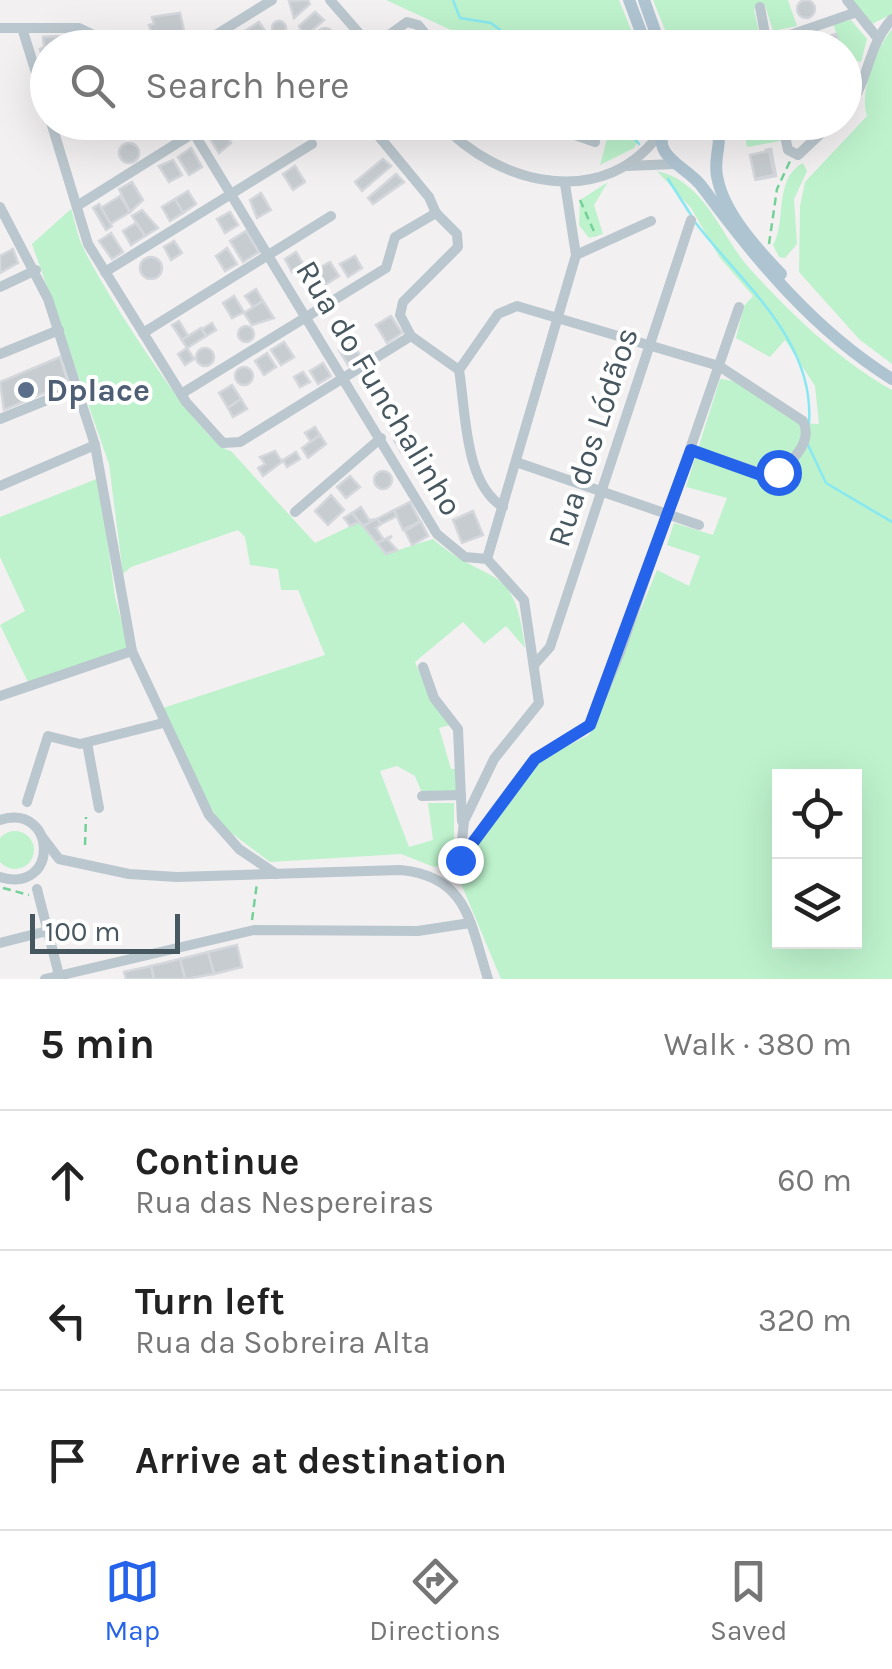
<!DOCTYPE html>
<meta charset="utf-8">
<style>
:root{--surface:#fff;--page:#f2f2f2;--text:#222;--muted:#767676;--line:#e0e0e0;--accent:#2563eb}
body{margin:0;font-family:Karla,sans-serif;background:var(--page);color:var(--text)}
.controls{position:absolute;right:30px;bottom:30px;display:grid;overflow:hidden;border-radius:0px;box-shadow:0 10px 40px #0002}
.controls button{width:90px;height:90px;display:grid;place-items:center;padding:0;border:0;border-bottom:2px solid var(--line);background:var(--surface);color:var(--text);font:50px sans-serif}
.scale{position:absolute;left:30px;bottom:25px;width:150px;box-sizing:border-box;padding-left:10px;border:5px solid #47575f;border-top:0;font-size:28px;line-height:35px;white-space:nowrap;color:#47575f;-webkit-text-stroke:8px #fff;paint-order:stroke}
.stop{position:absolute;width:30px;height:30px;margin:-22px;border:8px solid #2563eb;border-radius:50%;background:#fff}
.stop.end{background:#2563eb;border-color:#fff;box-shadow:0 2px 10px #0008}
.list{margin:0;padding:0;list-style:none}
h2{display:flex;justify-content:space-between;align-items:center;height:130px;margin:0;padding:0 40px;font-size:42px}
h2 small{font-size:32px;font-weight:400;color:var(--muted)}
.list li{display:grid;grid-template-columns:65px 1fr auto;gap:30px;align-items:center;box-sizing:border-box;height:140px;padding:0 40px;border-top:2px solid var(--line)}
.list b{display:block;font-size:38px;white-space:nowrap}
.list p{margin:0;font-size:32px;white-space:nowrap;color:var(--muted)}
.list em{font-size:32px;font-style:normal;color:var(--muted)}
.icon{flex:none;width:55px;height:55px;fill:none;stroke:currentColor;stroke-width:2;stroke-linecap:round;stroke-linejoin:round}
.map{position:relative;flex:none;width:892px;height:979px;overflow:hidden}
.search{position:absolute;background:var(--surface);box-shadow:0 10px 40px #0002;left:30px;right:30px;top:30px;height:110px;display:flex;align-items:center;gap:25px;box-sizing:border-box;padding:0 35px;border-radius:55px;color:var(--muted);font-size:38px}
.sheet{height:550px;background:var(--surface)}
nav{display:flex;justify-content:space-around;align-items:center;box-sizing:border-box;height:140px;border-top:2px solid var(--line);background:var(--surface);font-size:28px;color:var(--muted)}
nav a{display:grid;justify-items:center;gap:5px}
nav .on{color:var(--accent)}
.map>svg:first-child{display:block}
.green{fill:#bdf2cc;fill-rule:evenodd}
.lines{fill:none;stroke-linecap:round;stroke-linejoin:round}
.stream{stroke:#88e8f1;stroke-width:2.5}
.building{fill:#c7ccd0;stroke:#d4d7dc;stroke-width:2.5}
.path{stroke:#73d298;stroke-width:2.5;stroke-dasharray:8 5;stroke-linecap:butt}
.minor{stroke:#bbc7ce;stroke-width:10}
.major{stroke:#afc4d1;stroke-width:12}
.route{stroke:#2563eb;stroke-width:12}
.service-dot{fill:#5c6f8a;stroke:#fff;stroke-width:4}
.labels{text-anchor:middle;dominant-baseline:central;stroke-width:8;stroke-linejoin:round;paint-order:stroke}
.street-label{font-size:32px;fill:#47575f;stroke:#fff}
.service-label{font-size:32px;font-weight:bold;fill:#4e5e75;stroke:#fff;text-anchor:start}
</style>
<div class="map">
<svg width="892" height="979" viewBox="0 0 892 979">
<rect width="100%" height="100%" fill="#f3f0f1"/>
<g class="green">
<path d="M386 0H619L638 47H488Z"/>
<path d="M653 0H788L797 26 773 31 765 5 754 9 762 47H672Z"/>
<path d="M852 0H892V14L872 24Z"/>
<path d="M851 20 867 39 861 62 845 57 833 24Z"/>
<path d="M892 29V364L859 339 799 272 800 206 805 182 867 116C859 93 876 48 892 29Z"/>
<path d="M604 123V122L649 123 634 148 600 165 608 135Z"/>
<path d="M776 123 780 141 747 147 743 125Z"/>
<path d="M803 163 807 171 794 199 797 244 785 258 779 257 773 245C787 222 773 179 803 163Z"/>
<path d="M657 171C706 182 719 234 750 269 790 313 840 361 892 390V979H501L457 874 538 761 589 735 657 570 689 586 700 556 667 545 674 523 713 535 727 498 686 487 720 379C761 381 772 425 819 424L815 386 785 340 770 357 736 338 744 306 753 296 720 258 691 208ZM780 776H854V942H780Z"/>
<path d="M608 182 594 205 603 234 589 238 579 225 580 200Z"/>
<path d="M71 209C75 221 77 235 83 247 97 280 201 446 231 451L315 543 359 522 386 554 433 539C489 588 514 558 525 648L506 626 484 644 463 622 415 662 432 702 450 725 439 728 451 769H457L459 792 421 791 415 776 397 766 380 771 409 847 433 840 428 803H454V847L446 864 434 867 401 854 270 862 222 826 199 788 163 708 325 655 298 590H281L278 569 250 565 245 537 238 530 131 567 123 574 109 464 32 244Z"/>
<path d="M99 478 115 597 129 649 28 682 0 625 25 611 0 557V517Z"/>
<circle cx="15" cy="850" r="19"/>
</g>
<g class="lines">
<g class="stream">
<path d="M453 0 460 18 491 23 524 48"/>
<path d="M620 122 639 144"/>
<path d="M668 179 691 215"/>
<path d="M695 222C740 282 815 339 809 423"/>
<path d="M808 445 826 483 892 522"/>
</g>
</g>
<g class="building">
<circle cx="806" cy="9" r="9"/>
<path d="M308 0 310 4 294 18 289 1Z"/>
<path d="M315 12 324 20 304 37 299 26Z"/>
<path d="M180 13 185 35 155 43 149 25 154 24 152 17Z"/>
<circle cx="279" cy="28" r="7"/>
<path d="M259 22 268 35 255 43 246 30Z"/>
<circle cx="325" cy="37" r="9"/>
<path d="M836 34 841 48H830L826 37Z"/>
<path d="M58 36V47L48 48 46 72 40 49 44 47 43 37Z"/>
<path d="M826 37 830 48H818L816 41Z"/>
<path d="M394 122H412V123L396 137 388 127Z"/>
<path d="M788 122H801L802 130 790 133Z"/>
<path d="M222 129 231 143 219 153 209 137Z"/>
<circle cx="129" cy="153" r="10"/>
<path d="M191 148 202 167 189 175 178 157Z"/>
<path d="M771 149 776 176 755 180 774 175 766 150Z"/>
<path d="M769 151 774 175 755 179 750 155Z"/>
<path d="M383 159 391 166 362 191 355 182Z"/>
<path d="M173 160 182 175 169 182 159 166Z"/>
<path d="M295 166 305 182 293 190 283 174Z"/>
<path d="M396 174 404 182 373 204 368 198Z"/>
<path d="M132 182 143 200 130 212 119 189Z"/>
<path d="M188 191 196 204 183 213 175 199Z"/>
<path d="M261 193 271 210 257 218 250 200Z"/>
<path d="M120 196 130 212 110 224 101 208Z"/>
<path d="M175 199 183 213 170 221 162 207Z"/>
<path d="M99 204 112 226 106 230 93 208Z"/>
<path d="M142 210 158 228 145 236 132 216Z"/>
<path d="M230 212 238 225 225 233 217 219Z"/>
<path d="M136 223 145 236 131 245 123 231Z"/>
<path d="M246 231 259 252 243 262 230 241Z"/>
<path d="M111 233 123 252 112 259 99 241Z"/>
<path d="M174 241 182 253 171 260 164 247Z"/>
<path d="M227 248 237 264 225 271 216 256Z"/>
<path d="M13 249 18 263 0 273V256Z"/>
<path d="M296 252 304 265 292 272 285 259Z"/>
<path d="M355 256 362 268 348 277 340 264Z"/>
<circle cx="151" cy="268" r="11"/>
<path d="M330 262 339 276 325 285 316 270Z"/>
<path d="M256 289 263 301 253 307 245 296Z"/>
<path d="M234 296 244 312 232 318 223 303Z"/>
<path d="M263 301 274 318 252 325 244 313Z"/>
<path d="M391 316 402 333 387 343 376 325Z"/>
<path d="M179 321 188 336 182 340 172 325Z"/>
<path d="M212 323 216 330 206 336 202 329Z"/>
<circle cx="246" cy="334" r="8"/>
<path d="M201 328 206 336 187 348 182 340Z"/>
<path d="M284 342 294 357 281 365 271 350Z"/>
<path d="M352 342 361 357 348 365 339 350Z"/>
<path d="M187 348 194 359 185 365 178 354Z"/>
<circle cx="205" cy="357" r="9"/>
<path d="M267 353 276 367 264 375 255 361Z"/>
<path d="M60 357 68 383 4 410 0 382Z"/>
<path d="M323 363 331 376 318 384 310 371Z"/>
<circle cx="244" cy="376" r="9"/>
<path d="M303 372 310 382 300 387 294 377Z"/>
<path d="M232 385 241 399 228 408 219 393Z"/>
<path d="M241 399 247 409 233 417 228 408Z"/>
<path d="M315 427 320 435 311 442 305 433Z"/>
<path d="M409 432 416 444 401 452 394 440Z"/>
<path d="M320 435 326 444 308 458 302 448Z"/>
<path d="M275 451 282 462 263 476 258 468 265 464 260 457Z"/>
<path d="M296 452 300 459 287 467 283 460Z"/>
<circle cx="383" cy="480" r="9"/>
<path d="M350 476 360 487 346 498 337 487Z"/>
<path d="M331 495 344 510 328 525 315 511Z"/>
<path d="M410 502 420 521 403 530 394 510Z"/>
<path d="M361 507 369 520 378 519 363 526 352 513Z"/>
<path d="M394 510 397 516 381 524 377 519Z"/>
<path d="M473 511 483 535 462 543 453 520Z"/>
<path d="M352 513 359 522 350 526 344 518Z"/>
<path d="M377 519 381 524 376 528 384 540 377 543 363 526Z"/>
<path d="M421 522 428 536 412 545 405 531Z"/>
<path d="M392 536 388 540 397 550 386 554 377 543Z"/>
<path d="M237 945 242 967 214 974 208 952Z"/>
<path d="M208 952 214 974 185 979 180 959Z"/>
<path d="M180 959 185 979H154L151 966Z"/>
<path d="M151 966 154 979H126L124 972Z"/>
</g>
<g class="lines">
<g class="path">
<path d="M580 200 596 236"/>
<path d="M769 244 777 189 790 161"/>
<path d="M85 845 86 817"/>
<path d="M3 888 29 895"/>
<path d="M252 920 257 883"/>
</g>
<g class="minor">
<path d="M330 0 372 48"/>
<path d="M847 0 876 36"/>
<path d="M760 7 767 45"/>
<path d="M0 28H79L120 48"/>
<path d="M22 28 48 111"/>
<path d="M767 43 854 13"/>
<path d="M195 48 272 0"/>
<path d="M371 48 407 22 418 25 437 48"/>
<path d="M844 111C869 87 866 47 892 19"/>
<path d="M51 122 88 244 186 402 223 443 240 442 411 336"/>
<path d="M187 122 437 534 465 557 487 559 524 600 539 703 494 759 464 821 460 860 453 872"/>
<path d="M367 122 429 197 436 213"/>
<path d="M440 122C498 186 607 212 662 130"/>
<path d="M538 122 595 142"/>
<path d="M782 122 788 150 798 155 833 122"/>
<path d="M626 166 675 164"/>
<path d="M77 206 211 122"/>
<path d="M0 207 48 299 95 445 132 651 209 815 239 849 276 874"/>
<path d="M436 213 457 234 458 247 403 302 400 315 411 336 459 370C466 412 464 483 503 507"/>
<path d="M576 255 651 221"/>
<path d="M105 272 312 144"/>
<path d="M0 287 36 270"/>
<path d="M143 333 331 216"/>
<path d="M0 354 59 330"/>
<path d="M459 370 498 314 517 306 719 366 803 421C814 443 789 466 770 476L691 450"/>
<path d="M181 394 386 268 395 237 436 213"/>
<path d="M0 419 74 389"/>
<path d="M516 462 699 525"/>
<path d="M0 486 95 445"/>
<path d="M295 512 381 438"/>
<path d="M487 559 576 255 565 184"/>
<path d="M534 665 550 647 691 220"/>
<path d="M423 667 434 698 458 729 462 821"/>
<path d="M0 696 132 651"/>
<path d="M87 743 99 808"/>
<path d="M422 796 461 795"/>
<path d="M27 802 48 736 80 744 163 723"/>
<path d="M0 820C57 802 60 895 0 877"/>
<path d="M43 838 59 859 129 874 177 877 400 870C468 876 470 923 488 979"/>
<path d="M461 859 535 759 590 725 620 652 739 307"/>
<path d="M37 889 60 979"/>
<path d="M0 943 47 931"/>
<path d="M45 979 254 930 418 931 470 923"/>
</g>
<g class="major">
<path d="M629 0 647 48"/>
<path d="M644 0 661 48"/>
<path d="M666 122C648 158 687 165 703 188 757 261 814 330 892 379"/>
<path d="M716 122C724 141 713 156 717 176 723 212 757 249 781 274"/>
</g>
</g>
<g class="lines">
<path class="route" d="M460 860 535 759 590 725 691 450 764 476 778 472"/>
</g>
<circle class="service-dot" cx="26" cy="390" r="10"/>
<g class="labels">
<g class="street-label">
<text transform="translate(379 388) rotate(59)">Rua do Funchalinho</text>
<text transform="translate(593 437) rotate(-72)">Rua dos Lódãos</text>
</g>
<g class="service-label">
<text x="46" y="390">Dplace</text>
</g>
</g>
</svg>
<div class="controls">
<button><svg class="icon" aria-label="locate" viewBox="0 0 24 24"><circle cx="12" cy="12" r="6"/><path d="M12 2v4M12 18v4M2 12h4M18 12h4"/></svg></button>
<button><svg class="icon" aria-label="layers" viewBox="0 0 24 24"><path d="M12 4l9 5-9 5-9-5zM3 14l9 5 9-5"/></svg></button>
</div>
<div class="scale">100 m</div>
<div class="stop" style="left:778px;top:472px"></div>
<div class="stop end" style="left:460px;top:860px"></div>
<div class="search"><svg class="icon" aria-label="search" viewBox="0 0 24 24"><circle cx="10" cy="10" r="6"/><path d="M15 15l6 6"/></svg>Search here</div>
</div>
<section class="sheet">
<h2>5 min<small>Walk · 380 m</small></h2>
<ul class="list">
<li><svg class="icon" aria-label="ahead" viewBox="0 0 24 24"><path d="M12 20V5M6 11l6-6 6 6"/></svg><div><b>Continue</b><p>Rua das Nespereiras</p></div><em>60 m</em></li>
<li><svg class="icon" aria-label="left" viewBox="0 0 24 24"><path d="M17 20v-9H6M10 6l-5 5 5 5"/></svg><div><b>Turn left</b><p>Rua da Sobreira Alta</p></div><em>320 m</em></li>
<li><svg class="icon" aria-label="arrive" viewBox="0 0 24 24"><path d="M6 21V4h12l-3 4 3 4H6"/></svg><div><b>Arrive at destination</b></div></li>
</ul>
</section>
<nav>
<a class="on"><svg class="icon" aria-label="map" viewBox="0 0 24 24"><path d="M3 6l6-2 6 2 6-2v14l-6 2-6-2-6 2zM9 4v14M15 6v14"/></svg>Map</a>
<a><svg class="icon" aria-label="directions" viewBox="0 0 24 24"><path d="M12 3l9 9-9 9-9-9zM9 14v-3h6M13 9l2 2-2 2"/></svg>Directions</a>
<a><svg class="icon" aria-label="saved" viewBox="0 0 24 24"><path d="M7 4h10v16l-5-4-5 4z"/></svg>Saved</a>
</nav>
